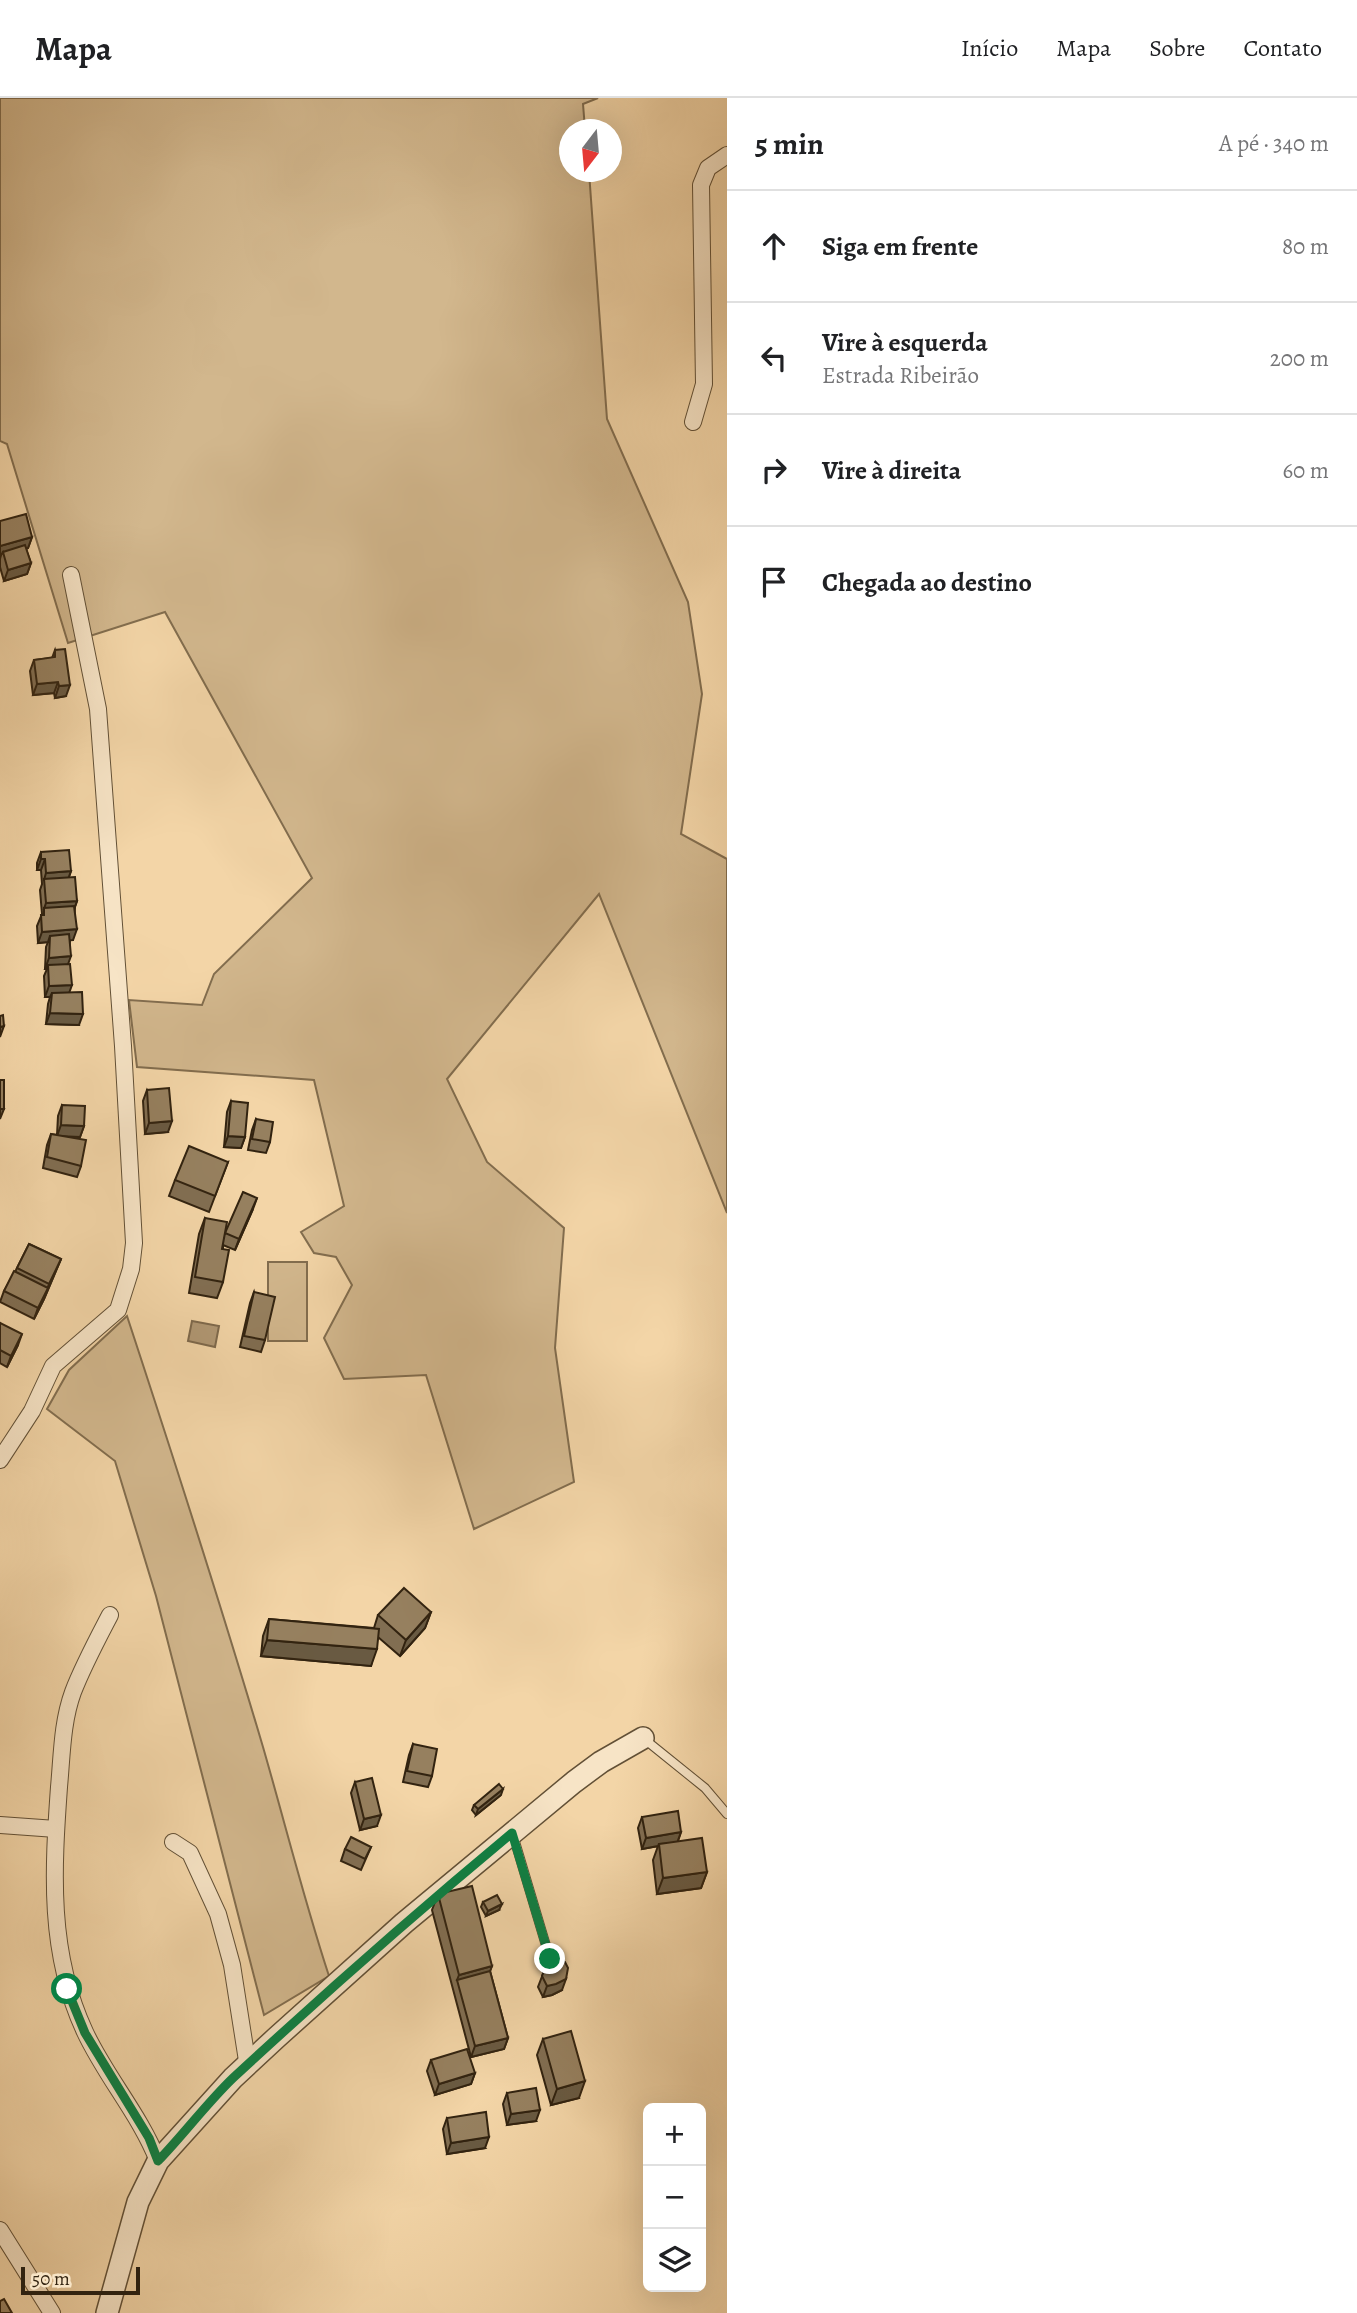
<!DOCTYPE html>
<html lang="pt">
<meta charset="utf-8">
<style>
:root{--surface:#fff;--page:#f6f6f6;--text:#202124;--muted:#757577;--line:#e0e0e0}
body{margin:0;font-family:Alegreya,serif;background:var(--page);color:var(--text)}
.controls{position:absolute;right:21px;bottom:21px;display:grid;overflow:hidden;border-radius:10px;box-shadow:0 7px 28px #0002}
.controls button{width:63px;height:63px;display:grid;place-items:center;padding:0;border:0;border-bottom:2px solid var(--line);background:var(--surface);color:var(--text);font:35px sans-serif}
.compass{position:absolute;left:559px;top:21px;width:63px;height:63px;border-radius:50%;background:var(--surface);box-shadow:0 7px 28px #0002;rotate:196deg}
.scale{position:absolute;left:21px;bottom:18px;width:119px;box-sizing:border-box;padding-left:7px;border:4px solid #322310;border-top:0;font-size:19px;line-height:24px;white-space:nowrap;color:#322310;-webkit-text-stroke:5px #f7e4c6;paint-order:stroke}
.stop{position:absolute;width:21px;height:21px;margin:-16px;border:5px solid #0b8043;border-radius:50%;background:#fff}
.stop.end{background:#0b8043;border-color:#fff;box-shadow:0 2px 7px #0008}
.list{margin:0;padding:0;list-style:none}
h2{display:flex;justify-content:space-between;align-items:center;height:91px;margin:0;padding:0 28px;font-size:30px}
h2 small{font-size:23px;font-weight:400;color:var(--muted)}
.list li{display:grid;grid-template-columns:46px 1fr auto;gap:21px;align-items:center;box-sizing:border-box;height:112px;padding:0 28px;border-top:2px solid var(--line)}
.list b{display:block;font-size:26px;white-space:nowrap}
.list p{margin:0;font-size:23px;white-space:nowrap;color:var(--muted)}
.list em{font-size:23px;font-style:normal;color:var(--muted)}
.icon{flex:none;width:38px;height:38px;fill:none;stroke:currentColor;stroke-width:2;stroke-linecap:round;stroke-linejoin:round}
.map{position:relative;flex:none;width:727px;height:2215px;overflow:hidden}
header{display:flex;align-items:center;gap:42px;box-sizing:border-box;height:98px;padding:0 35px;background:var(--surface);border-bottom:2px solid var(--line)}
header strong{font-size:33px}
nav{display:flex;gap:38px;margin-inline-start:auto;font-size:24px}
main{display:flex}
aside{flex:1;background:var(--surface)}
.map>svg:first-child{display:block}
.green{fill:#d2b78d;stroke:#826d4e;stroke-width:2}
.water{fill:#b19874;stroke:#7e694c;stroke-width:2}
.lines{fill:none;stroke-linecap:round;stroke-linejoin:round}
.service-casing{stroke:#625036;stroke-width:10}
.minor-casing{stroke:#625036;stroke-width:18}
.tertiary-casing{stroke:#625036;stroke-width:24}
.service{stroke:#f7e4c6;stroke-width:8}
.minor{stroke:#f7e4c6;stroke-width:16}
.tertiary{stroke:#f7e4c6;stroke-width:21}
.wall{fill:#816e52;stroke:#322310;stroke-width:2}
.shaded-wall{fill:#695a42;stroke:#322310;stroke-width:2}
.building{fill:#96805f;stroke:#322310;stroke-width:2}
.route{stroke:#0b8043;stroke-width:9}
</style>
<header>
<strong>Mapa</strong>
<nav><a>Início</a><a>Mapa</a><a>Sobre</a><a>Contato</a></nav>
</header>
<main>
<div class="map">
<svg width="727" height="2215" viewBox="0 0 727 2215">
<rect width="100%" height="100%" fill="#f3d5a7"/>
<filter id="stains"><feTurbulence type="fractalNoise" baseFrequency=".00286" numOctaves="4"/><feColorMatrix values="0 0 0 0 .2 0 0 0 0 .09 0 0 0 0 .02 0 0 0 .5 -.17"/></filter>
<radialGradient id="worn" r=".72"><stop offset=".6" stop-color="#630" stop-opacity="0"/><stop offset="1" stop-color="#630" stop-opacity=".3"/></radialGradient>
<g class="green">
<path d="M0 0H598L583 6 585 31 570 32V74H589L607 321 688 504 702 596 681 736 727 761V1115L599 796 447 981 487 1064 564 1130 555 1250 574 1384 474 1431 426 1277 344 1281 324 1240 352 1187 336 1159 314 1155 301 1134 344 1108 314 982 137 969 129 902 202 907 214 876 312 780 165 514 68 545 7 346 0 343Z"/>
<rect x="268" y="1164" width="39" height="79"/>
<path d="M127 1218C174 1361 220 1504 263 1649 285 1725 304 1802 329 1878L264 1917 156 1498 115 1363 47 1311 69 1272Z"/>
</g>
<path class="water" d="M192 1223 219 1228 215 1249 188 1243Z"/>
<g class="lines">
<g class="service-casing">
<g id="service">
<path d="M643 1640 705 1690 727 1716"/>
<path d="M513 1737 550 1861"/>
</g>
</g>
<g class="minor-casing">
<g id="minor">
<path d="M693 324 704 286 701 87 708 70 727 57"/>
<path d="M0 1362 32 1313 53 1268 118 1212 131 1171 134 1145 123 948 98 611 71 477"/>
<path d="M110 1517C97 1542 83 1568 73 1594 62 1624 62 1657 59 1689 53 1773 48 1855 85 1934 106 1979 140 2017 158 2063"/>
<path d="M0 1727 56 1731"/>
<path d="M173 1744 190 1755 218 1816 232 1867 248 1969"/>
<path d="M0 2132 52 2215"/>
</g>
</g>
<g class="tertiary-casing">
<path id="tertiary" d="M107 2215 138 2104 158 2063 233 1980 276 1940 404 1825 574 1684 601 1664 643 1640"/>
</g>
<use href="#service" class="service"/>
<use href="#minor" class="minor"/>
<use href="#tertiary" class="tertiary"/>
</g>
<g class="wall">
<path d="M0 423 32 439 28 450 26 451 31 465 27 476 4 483 0 469V461L1 457 0 458Z"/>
<path d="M55 552 66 598 55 600 54 595 33 597 30 573 34 562 52 560Z"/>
<path d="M41 754 71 773 69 779 77 803 75 809 73 842H70L68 866 69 894 79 927 46 926 48 906 50 899H45L44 878 47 871H45L46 849 48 844 38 845 37 828 42 816 40 792 42 786 41 772H37V765Z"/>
<path d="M147 992 168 1034 145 1036 143 1003Z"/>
<path d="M231 1003 245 1039 241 1050 224 1049 227 1014Z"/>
<path d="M62 1007 84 1028 80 1039 63 1038 81 1068 77 1079 43 1070 47 1047 51 1036 57 1037 58 1018Z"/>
<path d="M256 1021 270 1044 266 1055 248 1052 252 1032Z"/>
<path d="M228 1064 209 1114 169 1098 175 1082Z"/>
<path d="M253 1111 235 1152 223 1147V1184L217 1200 189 1195 199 1136 205 1120 225 1136Z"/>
<path d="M29 1146 61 1161 44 1201 34 1221 0 1204 4 1193 15 1174Z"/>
<path d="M254 1194 265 1242 261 1254 240 1249 250 1205Z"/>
<path d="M0 1225 18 1247 7 1269 0 1265Z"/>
<path d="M431 1514 425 1530 400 1558 378 1539 371 1568 261 1558 263 1538 269 1521 374 1530 378 1517Z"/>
<path d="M413 1646 432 1678 428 1689 403 1684 409 1657Z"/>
<path d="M355 1684 377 1728 360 1732 351 1695Z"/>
<path d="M501 1697 476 1717 472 1712 474 1707Z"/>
<path d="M642 1719 681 1734 678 1743 707 1774 701 1790 657 1796 653 1762 658 1748 642 1751 638 1730Z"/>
<path d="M371 1749 361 1772 341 1763 345 1751Z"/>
<path d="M438 1796 492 1868 490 1873 508 1940 504 1951 471 1959 432 1812Z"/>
<path d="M483 1804 499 1812 486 1818 481 1809Z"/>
<path d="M548 1863 562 1892 552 1897 543 1899 538 1889Z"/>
<path d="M543 1941 579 2000 551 2007 537 1957Z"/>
<path d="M431 1962 475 1975 471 1986 435 1997 427 1973Z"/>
<path d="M507 1995 536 2023 507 2027 503 2006Z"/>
<path d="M447 2020 485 2050 447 2056 443 2031Z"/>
</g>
<g class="shaded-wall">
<path d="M32 439 28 450 4 457 3 454 1 457 0 458V448Z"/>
<path d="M31 465 27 476 4 483 8 472Z"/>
<path d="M58 584 54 595 33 597 37 586Z"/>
<path d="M70 587 66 598 55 600 59 588Z"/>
<path d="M41 761H45L41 772H37Z"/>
<path d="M71 773 67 784 44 782 46 775Z"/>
<path d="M77 803 73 814 44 811 46 805Z"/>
<path d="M77 831 73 842 50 844V838L48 844 38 845 42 834Z"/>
<path d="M71 858 67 869 48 867 47 871H45L49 860Z"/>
<path d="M72 887 68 898 52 895 50 899H45L49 888Z"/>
<path d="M50 915 83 916 79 927 46 926Z"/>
<path d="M4 928 0 939V929Z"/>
<path d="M0 1011H4L0 1021Z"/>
<path d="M172 1023 168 1034 145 1036 149 1025Z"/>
<path d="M61 1027 84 1028 80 1039 57 1038Z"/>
<path d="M228 1038 245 1039 241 1050 224 1049Z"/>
<path d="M257 1100 253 1111 235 1152 239 1141Z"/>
<path d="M61 1161 44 1201 34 1221 38 1210Z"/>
<path d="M22 1236 18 1247 7 1269 11 1258Z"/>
<path d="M431 1514 425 1530 400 1558 406 1542Z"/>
<path d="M267 1542 377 1551 371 1568 261 1558Z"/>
<path d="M503 1691 501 1697 476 1717 478 1711Z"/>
<path d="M381 1717 377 1728 360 1732 364 1721Z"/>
<path d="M681 1734 677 1745 659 1746 658 1748 642 1751 646 1740Z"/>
<path d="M707 1774 701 1790 657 1796 663 1780Z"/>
<path d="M502 1806 499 1812 486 1818 488 1813Z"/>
<path d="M492 1868 486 1884 457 1882 459 1877Z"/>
<path d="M566 1881 562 1892 552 1897 543 1899 547 1888Z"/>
<path d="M508 1940 504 1951 471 1959 475 1948Z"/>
<path d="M475 1975 471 1986 435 1997 439 1986Z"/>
<path d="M585 1983 579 2000 551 2007 557 1991Z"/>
<path d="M540 2012 536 2023 507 2027 511 2016Z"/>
<path d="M489 2039 485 2050 447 2056 451 2045Z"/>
</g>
<g class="building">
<path d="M26 416 32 439 0 448V423Z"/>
<path d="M25 447 31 465 8 472 3 454Z"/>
<path d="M65 551 70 587 59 588 58 584 37 586 34 562 55 559V552Z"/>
<path d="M69 752 71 773 46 775 45 761H41V754Z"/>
<path d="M75 779 77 803 46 805 44 781Z"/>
<path d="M74 808 77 831 42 834 41 817H44V810Z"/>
<path d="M69 836 71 858 49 860 50 838Z"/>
<path d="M70 866 72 887 49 888 48 867Z"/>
<path d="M82 894 83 916 50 915 52 895Z"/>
<path d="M3 917 4 928 0 929V918Z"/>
<rect x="0" y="982" width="4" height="29"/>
<path d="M169 990 172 1023 149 1025 147 992Z"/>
<path d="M231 1003 248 1005 245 1039 228 1038Z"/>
<path d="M62 1007 85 1008 84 1028 61 1027Z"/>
<path d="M256 1021 273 1024 270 1044 252 1041Z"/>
<path d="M51 1036 86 1042 81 1068 47 1059Z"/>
<path d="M189 1048 228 1064 215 1098 175 1082Z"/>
<path d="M243 1094 257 1100 239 1141 225 1135Z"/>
<path d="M205 1120 227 1124 222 1151 229 1152 223 1184 195 1179Z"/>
<path d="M29 1146 61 1161 49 1186 17 1170Z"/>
<path d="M14 1173 48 1190 38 1210 4 1193Z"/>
<path d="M254 1194 275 1199 265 1242 244 1238Z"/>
<path d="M0 1225 22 1236 11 1258 0 1252Z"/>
<path d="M404 1490 431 1514 406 1542 378 1517Z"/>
<path d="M269 1521 379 1531 377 1551 267 1542Z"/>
<path d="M413 1646 437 1651 432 1678 407 1673Z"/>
<path d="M372 1680 381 1717 364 1721 355 1684Z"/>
<path d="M499 1686 503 1691 478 1711 474 1707Z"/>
<path d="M678 1713 681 1734 646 1740 642 1719Z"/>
<path d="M351 1739 371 1749 365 1761 345 1751Z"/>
<path d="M702 1740 707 1774 663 1780 659 1746Z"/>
<path d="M472 1788 492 1868 459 1877 438 1796Z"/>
<path d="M497 1797 502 1806 488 1813 483 1804Z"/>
<path d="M557 1861 565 1864 568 1870 566 1881 556 1886 547 1888 542 1878 548 1863Z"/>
<path d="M490 1873 508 1940 475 1948 457 1882Z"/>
<path d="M571 1933 585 1983 557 1991 543 1941Z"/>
<path d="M467 1951 475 1975 439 1986 431 1962Z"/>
<path d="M536 1990 540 2012 511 2016 507 1995Z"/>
<path d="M486 2014 489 2039 451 2045 447 2020Z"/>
<path d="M4 2201 12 2215H0V2203Z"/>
</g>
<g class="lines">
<path class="route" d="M67 1891 85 1935 149 2040 158 2063C184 2036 207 2005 233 1980 324 1896 417 1814 512 1735L550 1861"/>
</g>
<rect width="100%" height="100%" filter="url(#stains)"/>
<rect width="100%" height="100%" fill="url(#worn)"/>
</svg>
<div class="controls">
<button>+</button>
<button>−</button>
<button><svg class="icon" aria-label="layers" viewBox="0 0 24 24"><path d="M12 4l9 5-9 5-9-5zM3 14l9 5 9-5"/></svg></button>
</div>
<svg class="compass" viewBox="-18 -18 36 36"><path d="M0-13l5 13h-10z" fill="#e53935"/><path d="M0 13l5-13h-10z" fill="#757577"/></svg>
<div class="scale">50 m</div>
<div class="stop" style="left:67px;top:1891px"></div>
<div class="stop end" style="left:550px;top:1861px"></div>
</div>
<aside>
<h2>5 min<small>A pé · 340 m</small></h2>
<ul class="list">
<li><svg class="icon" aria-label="ahead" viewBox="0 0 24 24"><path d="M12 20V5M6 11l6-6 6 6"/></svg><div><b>Siga em frente</b></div><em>80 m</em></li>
<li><svg class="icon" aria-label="left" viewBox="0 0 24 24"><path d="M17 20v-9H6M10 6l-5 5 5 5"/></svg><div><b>Vire à esquerda</b><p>Estrada Ribeirão</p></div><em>200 m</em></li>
<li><svg class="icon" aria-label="right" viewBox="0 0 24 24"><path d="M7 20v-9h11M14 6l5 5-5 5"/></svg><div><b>Vire à direita</b></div><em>60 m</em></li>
<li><svg class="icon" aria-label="arrive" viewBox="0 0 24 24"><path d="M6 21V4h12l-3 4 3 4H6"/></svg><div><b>Chegada ao destino</b></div></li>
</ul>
</aside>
</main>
